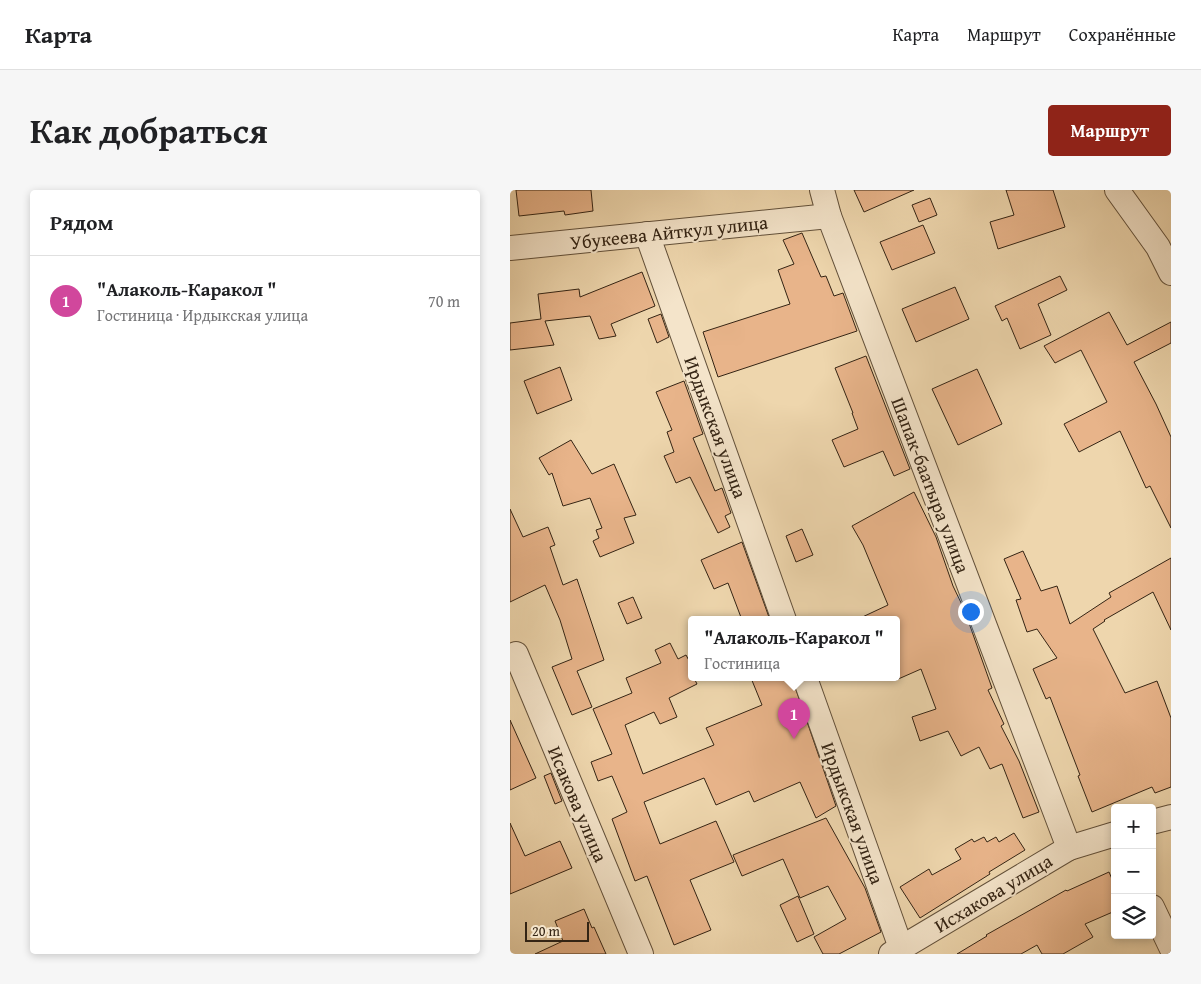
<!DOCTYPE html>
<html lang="ru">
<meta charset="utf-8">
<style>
:root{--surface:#fff;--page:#f6f6f6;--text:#202124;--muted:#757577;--line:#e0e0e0;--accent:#8f2418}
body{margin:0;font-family:"Gentium Book Plus",serif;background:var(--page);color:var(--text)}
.controls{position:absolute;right:15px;bottom:15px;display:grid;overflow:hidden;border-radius:5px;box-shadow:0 2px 8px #0003}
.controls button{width:45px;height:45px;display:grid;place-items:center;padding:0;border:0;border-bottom:1px solid var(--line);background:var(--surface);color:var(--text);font:25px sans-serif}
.scale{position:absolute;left:15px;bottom:12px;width:64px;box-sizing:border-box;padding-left:5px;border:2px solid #342414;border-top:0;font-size:14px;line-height:18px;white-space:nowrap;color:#342414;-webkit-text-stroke:4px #f4e4ca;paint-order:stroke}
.you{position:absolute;left:460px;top:421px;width:18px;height:18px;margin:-12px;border:4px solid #fff;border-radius:50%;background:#1a73e8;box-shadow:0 0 0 8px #1a73e833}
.badge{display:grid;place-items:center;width:32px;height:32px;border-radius:50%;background:var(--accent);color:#fff;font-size:16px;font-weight:700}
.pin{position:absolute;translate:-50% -41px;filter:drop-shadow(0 1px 2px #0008)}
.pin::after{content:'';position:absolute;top:26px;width:18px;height:15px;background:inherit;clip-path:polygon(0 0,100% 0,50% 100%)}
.popup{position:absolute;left:178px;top:426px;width:212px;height:65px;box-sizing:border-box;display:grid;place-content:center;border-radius:5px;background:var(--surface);filter:drop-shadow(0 1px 4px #0005);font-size:16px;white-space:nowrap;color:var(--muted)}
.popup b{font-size:19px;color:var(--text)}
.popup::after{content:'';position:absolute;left:50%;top:100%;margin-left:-10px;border:10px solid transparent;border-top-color:var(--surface)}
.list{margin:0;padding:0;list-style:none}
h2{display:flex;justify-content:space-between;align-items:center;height:65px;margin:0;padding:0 20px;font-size:21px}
h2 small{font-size:16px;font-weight:400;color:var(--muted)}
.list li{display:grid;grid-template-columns:32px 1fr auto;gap:15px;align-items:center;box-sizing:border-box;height:90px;padding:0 20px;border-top:1px solid var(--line)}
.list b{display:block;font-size:19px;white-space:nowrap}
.list p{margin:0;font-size:16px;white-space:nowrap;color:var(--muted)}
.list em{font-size:16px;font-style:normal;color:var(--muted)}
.icon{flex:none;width:28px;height:28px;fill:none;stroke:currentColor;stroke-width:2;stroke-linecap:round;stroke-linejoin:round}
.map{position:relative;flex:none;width:661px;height:764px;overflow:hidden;border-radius:5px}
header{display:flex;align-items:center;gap:30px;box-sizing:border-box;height:70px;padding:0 25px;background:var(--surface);border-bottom:1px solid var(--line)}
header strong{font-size:24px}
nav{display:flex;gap:28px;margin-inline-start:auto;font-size:18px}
.intro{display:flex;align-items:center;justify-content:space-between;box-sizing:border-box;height:120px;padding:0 30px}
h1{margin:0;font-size:35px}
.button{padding:12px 22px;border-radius:5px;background:var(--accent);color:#fff;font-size:18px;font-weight:700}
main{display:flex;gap:30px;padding:0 30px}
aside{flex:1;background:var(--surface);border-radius:5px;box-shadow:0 2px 8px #0003}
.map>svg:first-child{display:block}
.building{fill:#e8b48a;stroke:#342414}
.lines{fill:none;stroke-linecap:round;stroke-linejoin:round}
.minor-casing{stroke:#62503a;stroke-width:26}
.minor{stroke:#f4e4ca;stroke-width:24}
.labels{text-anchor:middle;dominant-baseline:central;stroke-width:4;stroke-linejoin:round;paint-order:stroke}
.street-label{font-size:19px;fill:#342414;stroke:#f4e4ca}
</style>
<header>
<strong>Карта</strong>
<nav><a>Карта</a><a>Маршрут</a><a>Сохранённые</a></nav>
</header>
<div class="intro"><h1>Как добраться</h1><a class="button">Маршрут</a></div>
<main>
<aside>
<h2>Рядом<small></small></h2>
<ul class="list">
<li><span class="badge" style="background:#d1479c">1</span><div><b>&quot;Алаколь-Каракол &quot;</b><p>Гостиница · Ирдыкская улица</p></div><em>70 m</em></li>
</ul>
</aside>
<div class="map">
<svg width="661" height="764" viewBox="0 0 661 764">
<rect width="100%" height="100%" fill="#eed6ad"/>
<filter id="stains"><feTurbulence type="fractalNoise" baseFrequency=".004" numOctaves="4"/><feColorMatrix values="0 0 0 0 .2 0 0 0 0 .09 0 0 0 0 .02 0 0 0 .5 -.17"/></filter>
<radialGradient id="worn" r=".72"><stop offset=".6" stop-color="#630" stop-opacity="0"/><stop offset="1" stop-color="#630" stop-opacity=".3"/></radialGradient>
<g class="building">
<path d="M6 0H81L83 21 55 25 54 21 9 26Z"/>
<path d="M344 0H404L354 22Z"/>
<path d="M496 0H543L555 37 488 59 480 32 504 25Z"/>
<path d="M420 8 427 25 409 32 402 15Z"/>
<path d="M413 35 425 63 382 80 370 52Z"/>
<path d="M292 43 311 87 316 86 324 106 333 103 347 141 208 187 193 142 280 114 268 80 284 74 273 50Z"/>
<path d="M132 82 145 116 101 134 106 146 89 149 80 126 35 131 44 155 0 160V133L31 129 28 104 69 99 70 107Z"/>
<path d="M550 86 557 100 528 114 541 145 510 159 497 128 492 131 485 116Z"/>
<path d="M445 97 459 129 406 152 392 119Z"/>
<path d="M599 122 617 155 661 132V153L624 172 646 214 661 247V338L640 296 636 298 610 241 569 262 554 234 597 212 571 160 545 173 534 156Z"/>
<path d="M151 124 159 147 147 153 138 129Z"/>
<path d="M356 166 400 279 384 286 373 261 334 277 322 250 348 239 342 223H343L325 178Z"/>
<path d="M50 177 62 210 27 224 14 191Z"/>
<path d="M467 179 492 234 448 255 422 199Z"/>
<path d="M174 191 193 244 183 248 205 301 212 298 221 323 215 326 220 337 208 343 180 287 166 293 154 266 164 262 157 242 162 240 146 202Z"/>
<path d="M61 250 82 284 104 274 126 325 114 328 124 353 90 367 83 351 89 348 86 340 92 338 80 308 53 316 42 283 39 285 29 268Z"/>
<path d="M404 302 426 347 443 396 454 419 482 498 478 500 494 534 491 536 509 571 529 622 513 628 492 574 480 579 469 557 451 566 438 541 410 551 402 527 426 519 411 479 386 490V430H346L378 415 353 355 342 336Z"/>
<path d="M0 319 13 347 38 337 45 355 40 357 53 395 67 389 94 470 67 481 82 517 62 525 42 477 62 469 50 430 35 395 0 412Z"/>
<path d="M292 339 303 365 286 372 276 346Z"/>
<path d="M232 352 260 430H232L218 393 204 399 191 370Z"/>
<path d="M513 361 531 401 547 396 560 434 601 407 599 403 661 368V440L643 402 594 430 595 431 583 439 615 503 647 491 661 528V597L645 603 642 597 582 622 568 586 570 585 540 507 536 509 523 479 547 468 527 439 517 442 506 410 511 409 494 369Z"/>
<path d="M123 407 132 428 117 434 108 413Z"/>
<path d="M160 453 168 469 176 465 182 476V488H184L187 494 159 508 167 527 150 534 144 522 115 535 133 584 204 555 196 538 252 515 241 488H282L326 616 306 628 290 592 244 612 239 601 206 615 194 588 134 612 150 654 206 631 224 672 180 690 201 740 164 755 137 686 125 691 102 629 117 622 102 586 88 591 81 572 102 564 83 519 122 503 116 488 151 473 145 460Z"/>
<path d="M0 530 26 588 0 600Z"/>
<path d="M41 583 52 611 45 614 34 586Z"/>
<path d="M316 628 355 698 371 742 329 764H313L304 747 336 729 318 696 290 708 273 669 232 686 223 665Z"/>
<path d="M0 633 15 666 50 651 62 678 0 704Z"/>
<path d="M504 643 515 660 479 682 480 684 410 728 390 697 419 679 422 685 451 669 445 659 462 649 464 652 474 647 477 652 486 647 489 652Z"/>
<path d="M599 682 605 696V721L575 734 583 747 553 764H532L527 755 511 764H447L477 746 476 745 556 700 557 701Z"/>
<path d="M288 706 304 744 287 752 270 715Z"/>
<path d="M74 719 82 738 84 737 96 764H25L53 751 45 731Z"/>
</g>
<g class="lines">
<g class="minor-casing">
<g id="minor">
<path d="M312 0 319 26 559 658 605 644"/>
<path d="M607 0 648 57 661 83"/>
<path d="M137 44 274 430"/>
<path d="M0 58 319 26"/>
<path d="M6 464 131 764"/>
<path d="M295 488 391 758"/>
<path d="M642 632 661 627"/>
<path d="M642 717 661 757"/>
<path d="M381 764 559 658"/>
</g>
</g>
<use href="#minor" class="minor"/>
</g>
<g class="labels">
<g class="street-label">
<text transform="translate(159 42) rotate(-6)">Убукеева Айткул улица</text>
<text transform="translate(206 237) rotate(70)">Ирдыкская улица</text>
<text transform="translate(421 295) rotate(69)">Шапак-баатыра улица</text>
<text transform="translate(68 614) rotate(67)">Исакова улица</text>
<text transform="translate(343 623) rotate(70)">Ирдыкская улица</text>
<text transform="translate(483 703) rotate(-31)">Исхакова улица</text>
</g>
</g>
<rect width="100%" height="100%" filter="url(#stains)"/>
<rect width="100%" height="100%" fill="url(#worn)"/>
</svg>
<div class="controls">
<button>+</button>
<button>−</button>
<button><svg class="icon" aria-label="layers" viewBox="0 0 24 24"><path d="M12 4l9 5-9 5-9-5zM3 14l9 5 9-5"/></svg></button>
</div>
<div class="scale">20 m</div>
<div class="you"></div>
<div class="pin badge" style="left:284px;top:549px;background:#d1479c">1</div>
<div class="popup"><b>&quot;Алаколь-Каракол &quot;</b>Гостиница</div>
</div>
</main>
